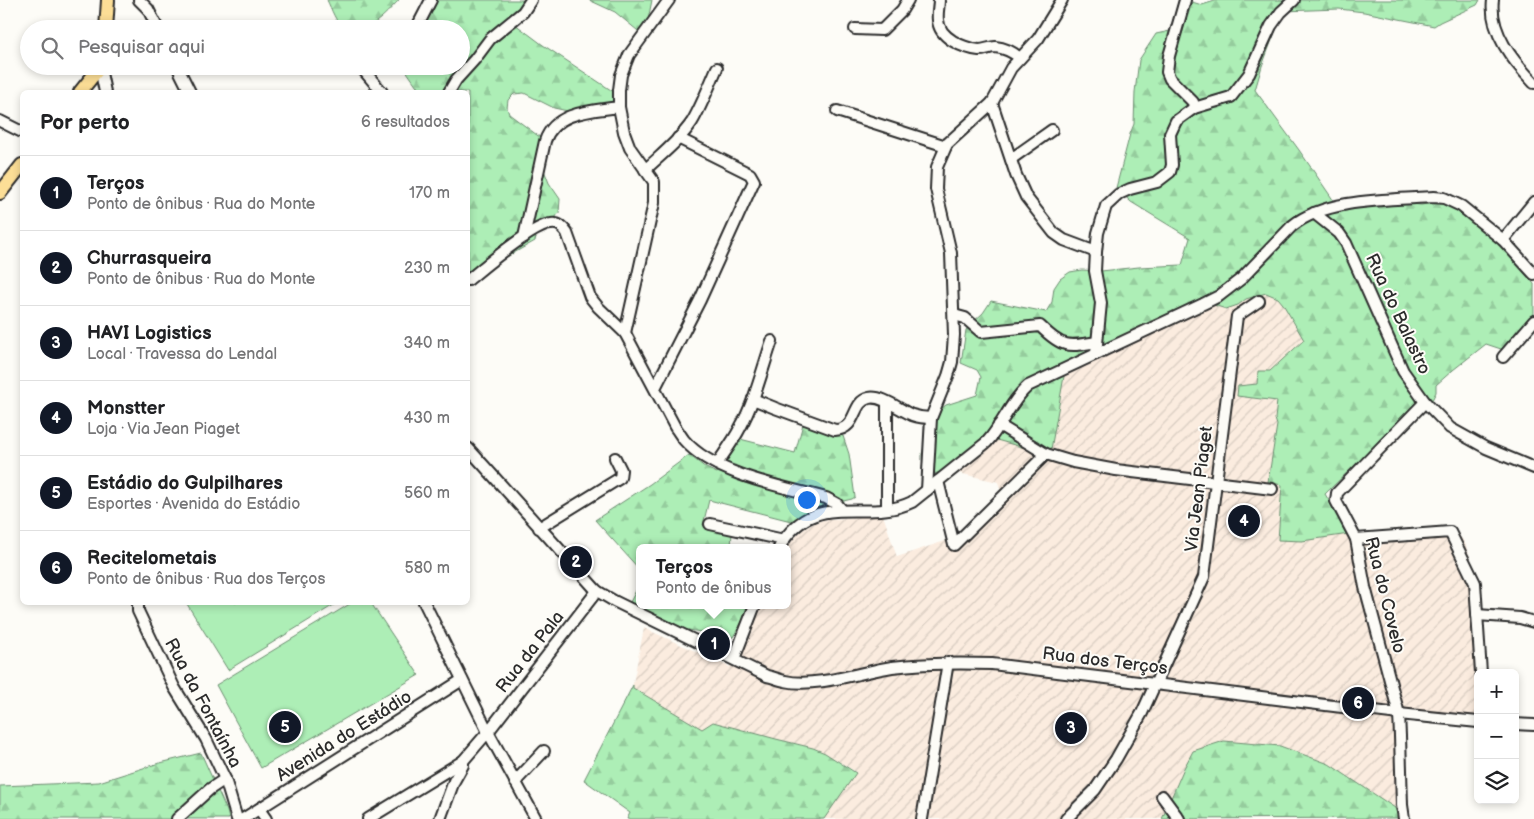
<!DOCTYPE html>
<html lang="pt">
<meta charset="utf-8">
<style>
:root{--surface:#fff;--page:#f6f6f6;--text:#202124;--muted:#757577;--line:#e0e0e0;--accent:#111827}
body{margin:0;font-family:"Balsamiq Sans",sans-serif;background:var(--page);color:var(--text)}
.controls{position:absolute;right:15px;bottom:15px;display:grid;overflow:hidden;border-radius:8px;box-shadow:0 2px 8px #0003}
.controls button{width:45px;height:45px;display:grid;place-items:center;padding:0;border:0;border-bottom:1px solid var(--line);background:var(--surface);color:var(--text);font:25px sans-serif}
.you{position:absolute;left:806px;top:499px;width:18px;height:18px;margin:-12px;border:4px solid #fff;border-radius:50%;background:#1a73e8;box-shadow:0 0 0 8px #1a73e833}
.badge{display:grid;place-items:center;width:32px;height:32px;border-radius:50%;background:var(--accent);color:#fff;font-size:16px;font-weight:700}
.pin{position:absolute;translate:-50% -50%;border:2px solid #fff;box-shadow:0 1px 5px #0006}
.popup{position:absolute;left:636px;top:544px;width:155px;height:65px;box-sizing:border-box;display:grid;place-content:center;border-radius:8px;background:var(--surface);filter:drop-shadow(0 1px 4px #0005);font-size:16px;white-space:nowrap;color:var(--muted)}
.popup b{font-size:19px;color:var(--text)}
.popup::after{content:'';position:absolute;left:50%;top:100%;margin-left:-10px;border:10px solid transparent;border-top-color:var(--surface)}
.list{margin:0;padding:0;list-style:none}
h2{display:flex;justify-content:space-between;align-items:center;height:65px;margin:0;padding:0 20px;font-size:21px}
h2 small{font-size:16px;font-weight:400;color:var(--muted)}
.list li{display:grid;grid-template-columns:32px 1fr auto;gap:15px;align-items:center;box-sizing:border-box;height:75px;padding:0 20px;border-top:1px solid var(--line)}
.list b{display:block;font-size:19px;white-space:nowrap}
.list p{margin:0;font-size:16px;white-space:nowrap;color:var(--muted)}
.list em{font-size:16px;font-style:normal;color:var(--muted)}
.icon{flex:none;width:28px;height:28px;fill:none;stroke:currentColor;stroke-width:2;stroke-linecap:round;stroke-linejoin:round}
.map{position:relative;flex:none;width:1534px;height:819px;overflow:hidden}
.search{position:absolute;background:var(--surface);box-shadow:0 2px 8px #0003;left:20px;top:20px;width:450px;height:55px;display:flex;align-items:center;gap:12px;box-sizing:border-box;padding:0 18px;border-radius:28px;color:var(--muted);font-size:19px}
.panel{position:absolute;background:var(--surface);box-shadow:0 2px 8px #0003;left:20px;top:90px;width:450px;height:515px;border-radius:8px}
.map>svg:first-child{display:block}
.industrial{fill:url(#industrial-furrows)}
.forest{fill:url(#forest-firs);stroke:#6c8c70}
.garden{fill:#adeeb6;stroke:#6c8c70}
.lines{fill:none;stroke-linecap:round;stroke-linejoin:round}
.minor-casing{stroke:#2b2b2b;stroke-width:14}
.major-casing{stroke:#2b2b2b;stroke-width:16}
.minor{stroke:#fdfcf7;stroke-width:10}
.major{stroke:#fcde96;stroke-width:12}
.labels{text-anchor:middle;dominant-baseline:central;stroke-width:4;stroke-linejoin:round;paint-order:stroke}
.street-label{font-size:18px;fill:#2b2b2b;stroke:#fdfcf7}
</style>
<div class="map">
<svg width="1534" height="819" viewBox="0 0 1534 819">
<defs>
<pattern id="industrial-furrows" width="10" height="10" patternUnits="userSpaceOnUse" patternTransform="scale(1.25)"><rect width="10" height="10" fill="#fbecdf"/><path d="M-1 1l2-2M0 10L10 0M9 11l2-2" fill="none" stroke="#d7cbc0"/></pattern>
<pattern id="forest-firs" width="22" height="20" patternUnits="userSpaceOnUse" patternTransform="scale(1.25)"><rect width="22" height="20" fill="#adeeb6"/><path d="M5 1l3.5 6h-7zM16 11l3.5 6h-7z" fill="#95cc9d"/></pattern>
</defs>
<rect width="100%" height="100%" fill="#fdfcf7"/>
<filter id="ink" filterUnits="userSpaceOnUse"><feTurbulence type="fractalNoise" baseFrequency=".02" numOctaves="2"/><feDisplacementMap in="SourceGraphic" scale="10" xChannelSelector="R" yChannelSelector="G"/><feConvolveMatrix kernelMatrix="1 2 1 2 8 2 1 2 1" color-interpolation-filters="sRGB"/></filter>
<g filter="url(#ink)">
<path class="industrial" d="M1266 293 1278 298 1283 304 1304 340 1257 384 1238 386 1237 396 1277 401 1275 419 1277 425 1268 482 1282 485V497L1349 534 1406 531 1438 526 1454 529 1465 543 1473 566 1477 727 1415 721 1394 724 1396 728 1398 808H1395L1329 764 1280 746 1224 741 1184 768 1162 819H824L856 772 825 753 813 748 776 739 702 729 632 688 644 628 730 667 735 645 743 648 761 605H788V548H785L801 531 814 523 823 520 883 515 897 557 945 541 958 534 1001 492 998 482 954 472 953 468 1060 394 1066 365 1201 301 1226 309 1238 305 1246 299Z"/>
<g class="forest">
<path d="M327 0H399C389 10 378 24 364 28 358 30 350 29 344 29 335 21 332 10 327 0Z"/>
<path d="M438 0H533L515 24 543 45 623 98 577 113 554 108 524 93 514 94 508 100 507 108 509 114 541 138 542 165 549 183 560 199 559 213 552 221 538 227 535 241 473 276 468 273V92H421L405 69 404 66H461V29H421Z"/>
<path d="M589 0H652L645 35H643L615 12Z"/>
<path d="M1218 0H1480L1477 5 1440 22 1434 26 1364 12 1339 9 1283 11 1262 66 1255 90 1299 150 1338 207 1403 203 1421 205 1440 202 1461 210 1490 232 1534 284V315L1504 350 1486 344 1453 370 1436 385V392L1430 404 1391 443 1370 460 1358 462 1325 494 1349 534 1302 541 1278 540 1282 485 1268 482 1277 425 1275 419 1277 401 1237 396 1238 386 1257 384 1258 371H1270L1304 340 1283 304 1278 298 1266 293 1246 299 1238 305 1226 309 1201 301 1066 365 1050 455 993 439 944 472 931 474 923 470 922 454 933 415 946 405 977 395 981 377 977 370 961 363 966 330 972 323 983 313 991 301 1046 312 1052 302 1054 288 1060 279 1070 272 1082 270 1101 271 1139 267 1182 265 1190 238 1131 202 1116 188 1130 134 1134 124 1135 92 1139 60 1156 34 1170 31 1182 34 1192 2 1202 5Z"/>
<path d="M803 424 843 436 849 454 855 497 852 499 822 506 791 521 709 500 703 525 732 532 731 548H640V570L595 520 650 484 689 455 706 468 717 473 740 439 795 453Z"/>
<path d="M640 583V605H748L743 620 733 637 718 638 707 633 683 629 657 619 629 604Z"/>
<path d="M633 685V688L702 729 713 722 776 739 813 748 825 753 856 773 824 819H627L630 813 584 780Z"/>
<path d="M1224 741 1280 746 1329 764 1395 808 1399 818 1162 819 1184 768 1193 751Z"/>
<path d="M201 753 227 811 229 819H0V786L99 782 156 764Z"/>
</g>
<g class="garden">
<path d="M190 602H337V603L228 670 187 604Z"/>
<path d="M353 602 371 603 419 675 261 768 216 685Z"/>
</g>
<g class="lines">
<g class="minor-casing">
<g id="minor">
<path d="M139 0 148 9 158 29"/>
<path d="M939 0C939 6 937 13 938 20 939 38 963 48 979 50 985 50 990 47 995 47 1005 48 1013 52 1020 58"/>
<path d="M1185 0 1169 56 1167 72 1170 79 1193 102 1194 108"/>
<path d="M1493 0C1489 32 1513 61 1534 83"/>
<path d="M416 29 431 0"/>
<path d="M855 29 882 30 902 10 908 0"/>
<path d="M177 66 190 92"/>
<path d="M360 66 382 92"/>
<path d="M100 68 105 92"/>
<path d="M449 92 456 80 475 59 490 39 523 12 531 0"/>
<path d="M992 103 1016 175 1026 197 1054 233 1064 240 1096 252"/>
<path d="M837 111 946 146"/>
<path d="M0 121 22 132"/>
<path d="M1011 159 1052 130"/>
<path d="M645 170C661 155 680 140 692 122 702 105 709 86 717 68"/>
<path d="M1314 213 1339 233 1346 243 1403 371 1425 402 1450 428 1486 448 1534 468"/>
<path d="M524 237 545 141C555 111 592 111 619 107"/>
<path d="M1503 240 1534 202"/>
<path d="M468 280C484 267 533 225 551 224 559 223 563 227 567 233L590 297 598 307 625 333 675 427C678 431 681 436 684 440 714 475 784 487 826 498L837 504 842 510"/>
<path d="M954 315 965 318 981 332 1040 326C1062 348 1068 347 1097 342"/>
<path d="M625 333 654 203V182L630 148 624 132 619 107V90L621 75 629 55 669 0"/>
<path d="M1096 354 1101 303 1095 271 1096 252 1098 233 1106 206 1119 194 1130 189 1157 182 1170 172 1172 165 1170 134 1176 121 1194 108 1231 97 1249 74 1271 26 1281 12 1294 0"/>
<path d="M1503 357 1534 321"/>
<path d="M655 388 700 300 754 181 750 174 678 138"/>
<path d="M753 399 775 408 835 430C858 429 851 402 869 398 882 395 900 410 912 415 918 417 924 418 931 418"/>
<path d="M887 402V509"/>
<path d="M999 425 1046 454 1073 462 1116 470 1272 489"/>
<path d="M468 448 597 591 614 601 767 676C773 677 779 680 785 681 816 688 860 672 892 667 925 663 959 663 992 664L1399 714 1478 722"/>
<path d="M717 464C725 452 734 440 740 428 755 401 762 370 772 341"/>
<path d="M938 481 954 545 1046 454"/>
<path d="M927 490 931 418 948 376 952 362 954 335 951 253 936 189 937 167 947 144 992 103 1011 68 1038 39 1062 0"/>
<path d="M710 524 784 540"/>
<path d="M539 528 620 478 621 470 615 458"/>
<path d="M1356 539 1450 532 1475 583 1481 673"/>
<path d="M779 548C813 487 865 525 912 502L987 442C1003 424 1010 402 1028 386L1203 304 1219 296 1241 279 1292 226C1326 198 1391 200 1434 197L1444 198 1461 206 1503 240 1534 274"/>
<path d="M138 602V611L174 687 206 739 225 779 237 819"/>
<path d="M424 602 488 732 536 819"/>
<path d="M1477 615 1520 618 1534 622"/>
<path d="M734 659 755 605"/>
<path d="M1515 724 1534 725"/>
<path d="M515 782 544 751"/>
<path d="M1162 796 1179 819"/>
<path d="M259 809 266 819"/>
<path d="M177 819 210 789 225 779"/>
<path d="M243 819 462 680"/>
<path d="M368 819 463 761"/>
<path d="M440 819 454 781 463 765V761L488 732 597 591"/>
<path d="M922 819 948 662"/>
<path d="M1066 819 1095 790 1116 759 1142 713 1204 577 1237 316 1259 301"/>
<path d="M1404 819 1402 805 1400 736 1399 714 1365 587 1356 539 1336 501 1337 493 1425 402"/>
</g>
</g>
<g class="major-casing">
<g id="major">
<path d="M106 29 108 0"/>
<path d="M80 92 101 66"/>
<path d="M0 193 22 165"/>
</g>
</g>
<use href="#minor" class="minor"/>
<use href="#major" class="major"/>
</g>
</g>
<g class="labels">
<g class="street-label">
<text transform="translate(1398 314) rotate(65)">Rua do Balastro</text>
<text transform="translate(1199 489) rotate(-83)">Via Jean Piaget</text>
<text transform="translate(1385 595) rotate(76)">Rua do Covelo</text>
<text transform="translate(530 652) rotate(-52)">Rua da Pala</text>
<text transform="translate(1105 661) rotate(7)">Rua dos Terços</text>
<text transform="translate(203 703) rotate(62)">Rua da Fontaínha</text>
<text transform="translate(344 736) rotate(-32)">Avenida do Estádio</text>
</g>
</g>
</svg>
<div class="controls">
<button>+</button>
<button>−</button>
<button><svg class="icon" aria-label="layers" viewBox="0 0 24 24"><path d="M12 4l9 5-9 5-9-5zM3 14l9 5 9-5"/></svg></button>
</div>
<div class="you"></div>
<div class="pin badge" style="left:714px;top:644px">1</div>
<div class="popup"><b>Terços</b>Ponto de ônibus</div>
<div class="pin badge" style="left:576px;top:562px">2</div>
<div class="pin badge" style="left:1071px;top:728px">3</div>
<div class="pin badge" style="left:1244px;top:521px">4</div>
<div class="pin badge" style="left:285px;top:727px">5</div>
<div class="pin badge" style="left:1358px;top:703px">6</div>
<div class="search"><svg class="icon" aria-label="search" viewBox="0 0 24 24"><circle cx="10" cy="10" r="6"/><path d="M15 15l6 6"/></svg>Pesquisar aqui</div>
<section class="panel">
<h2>Por perto<small>6 resultados</small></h2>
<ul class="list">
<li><span class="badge">1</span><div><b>Terços</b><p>Ponto de ônibus · Rua do Monte</p></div><em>170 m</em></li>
<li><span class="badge">2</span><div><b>Churrasqueira</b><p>Ponto de ônibus · Rua do Monte</p></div><em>230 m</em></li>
<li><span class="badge">3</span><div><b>HAVI Logistics</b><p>Local · Travessa do Lendal</p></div><em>340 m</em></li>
<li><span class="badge">4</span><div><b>Monstter</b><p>Loja · Via Jean Piaget</p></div><em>430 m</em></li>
<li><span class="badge">5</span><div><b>Estádio do Gulpilhares</b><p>Esportes · Avenida do Estádio</p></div><em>560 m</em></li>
<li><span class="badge">6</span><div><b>Recitelometais</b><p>Ponto de ônibus · Rua dos Terços</p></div><em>580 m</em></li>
</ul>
</section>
</div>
